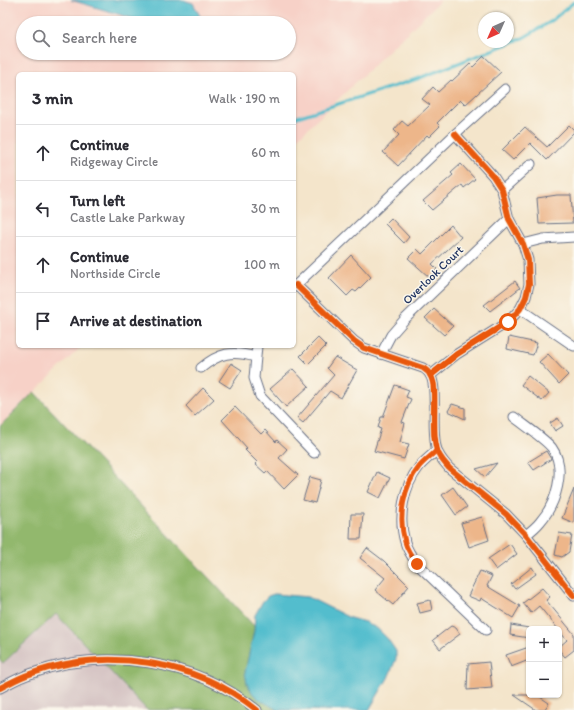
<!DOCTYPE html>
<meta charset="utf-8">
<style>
:root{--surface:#fff;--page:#f2f2f3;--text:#2b2b33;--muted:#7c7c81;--line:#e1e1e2}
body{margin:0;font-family:Itim,sans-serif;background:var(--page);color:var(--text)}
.controls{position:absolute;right:12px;bottom:12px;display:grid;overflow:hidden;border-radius:6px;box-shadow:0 1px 3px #0004}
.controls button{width:36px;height:36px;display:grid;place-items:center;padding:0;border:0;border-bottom:1px solid var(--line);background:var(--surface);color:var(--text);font:20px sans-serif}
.compass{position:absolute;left:478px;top:12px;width:36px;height:36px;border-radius:50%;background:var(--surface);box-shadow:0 1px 3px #0004;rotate:225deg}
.stop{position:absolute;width:12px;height:12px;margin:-9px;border:3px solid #ea580c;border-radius:50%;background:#fff}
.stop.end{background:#ea580c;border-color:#fff;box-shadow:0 1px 4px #0008}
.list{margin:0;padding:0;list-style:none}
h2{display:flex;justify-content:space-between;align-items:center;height:52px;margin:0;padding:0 16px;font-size:17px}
h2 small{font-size:13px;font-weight:400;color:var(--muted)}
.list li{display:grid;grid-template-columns:26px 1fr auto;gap:12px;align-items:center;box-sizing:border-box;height:56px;padding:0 16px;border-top:1px solid var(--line)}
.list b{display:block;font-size:15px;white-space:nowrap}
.list p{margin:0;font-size:13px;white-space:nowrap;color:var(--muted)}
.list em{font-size:13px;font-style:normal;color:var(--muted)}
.icon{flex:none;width:22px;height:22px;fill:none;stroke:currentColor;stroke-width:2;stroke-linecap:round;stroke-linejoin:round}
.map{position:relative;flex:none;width:574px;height:710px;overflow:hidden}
.search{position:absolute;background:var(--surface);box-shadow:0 1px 3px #0004;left:16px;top:16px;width:280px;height:44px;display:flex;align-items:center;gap:10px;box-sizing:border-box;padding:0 14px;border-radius:22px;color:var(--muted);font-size:15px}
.panel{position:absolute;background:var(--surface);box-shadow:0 1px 3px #0004;left:16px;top:72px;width:280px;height:276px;border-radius:6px}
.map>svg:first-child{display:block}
.built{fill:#f7d1c7;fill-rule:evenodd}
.industrial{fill:#d2bfc0}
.forest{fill:#92b86d;stroke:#567466}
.water{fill:#52bdcd;stroke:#367696}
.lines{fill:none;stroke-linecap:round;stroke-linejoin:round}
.stream{stroke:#52bdcd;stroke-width:3}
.building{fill:#edb68a}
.street-casing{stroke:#676f84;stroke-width:11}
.street{stroke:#fff;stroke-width:9}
.cycleway-casing{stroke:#fbf7ec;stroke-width:8}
.cycleway{stroke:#e8590c;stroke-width:6}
.route{stroke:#ea580c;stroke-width:5}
.labels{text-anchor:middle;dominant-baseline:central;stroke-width:3;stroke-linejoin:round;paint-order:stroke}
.street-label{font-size:12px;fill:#1b2f5e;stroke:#fbf7ec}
</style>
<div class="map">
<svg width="574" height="710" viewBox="0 0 574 710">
<rect width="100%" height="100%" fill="#fbf7ec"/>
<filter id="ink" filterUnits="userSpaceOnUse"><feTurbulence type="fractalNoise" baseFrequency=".025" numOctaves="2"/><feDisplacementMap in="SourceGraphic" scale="8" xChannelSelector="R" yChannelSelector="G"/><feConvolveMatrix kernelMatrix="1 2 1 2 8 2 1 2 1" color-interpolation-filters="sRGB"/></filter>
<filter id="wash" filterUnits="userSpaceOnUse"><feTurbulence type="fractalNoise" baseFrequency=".012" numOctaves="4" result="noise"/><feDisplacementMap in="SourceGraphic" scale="16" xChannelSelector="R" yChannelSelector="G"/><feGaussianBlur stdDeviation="0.9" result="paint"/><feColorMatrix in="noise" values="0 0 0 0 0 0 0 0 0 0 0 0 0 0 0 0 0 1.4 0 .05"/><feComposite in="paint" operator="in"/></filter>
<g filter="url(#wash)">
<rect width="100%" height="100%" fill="#f4e5cb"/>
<path class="built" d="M0 0H441L294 142V74H18V346H82L0 426ZM23 23H289V53H23Z"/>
<path class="industrial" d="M56 614 147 710H0V660L3 663Z"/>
<path class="forest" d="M34 392 333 710H147L56 614 3 663 0 660V426Z"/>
<g class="water">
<path d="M71 0H183L193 3 200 16 197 23H148Z"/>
<path d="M274 594 308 597 350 618 365 622 378 629 387 638 396 651V659L388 678 369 710H278L260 700 253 694 247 684 245 672 254 631 255 615 263 601 268 596Z"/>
</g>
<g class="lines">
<path class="stream" d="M294 118 417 79 523 38 550 22 574 2"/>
</g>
<g id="blocks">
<g class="building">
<path d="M484 56 501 72 465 105 460 100 437 123 440 126 429 137 427 135 398 166 383 152 399 135 394 130 402 121 408 126 430 105 422 99 433 87 438 92 451 80 452 81 470 64 473 67Z"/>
<path d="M569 125 574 130V132L547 160 530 143 513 160 502 150 525 127 547 147Z"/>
<path d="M461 164 475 179 464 188 462 185 432 210 423 201 453 175 451 173Z"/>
<path d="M557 195H571L573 223 539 224 537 198Z"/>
<path d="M391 218 409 237 404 243 385 224Z"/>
<path d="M451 225 461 237 432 264 437 269 429 277 408 258 417 249 422 254Z"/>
<path d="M351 255 371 277 356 292 353 290 347 296 329 278Z"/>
<path d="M515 281 520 288 490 311 484 305Z"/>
<path d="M434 309 453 326 444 335 425 318Z"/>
<path d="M509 337 537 343 533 355 507 349Z"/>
<path d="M318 338 326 346 308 364 300 356Z"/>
<path d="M548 354 568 375 559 384 539 362Z"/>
<path d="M335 357 357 370 341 398 330 391 303 423 297 418 334 375 327 368Z"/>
<path d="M231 363 242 370 230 388 219 381Z"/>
<path d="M293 369 309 386 286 407 270 389Z"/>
<path d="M528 376 549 393 542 401 521 385Z"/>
<path d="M395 385 409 390 406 397 411 399 402 422 405 423 400 442 409 444 404 459 374 451 381 429 378 428 381 417H383Z"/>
<path d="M203 388 214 399 195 416 186 406Z"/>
<path d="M452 404 465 408V419L448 411Z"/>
<path d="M235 407 261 434 265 430 276 442 277 440 287 449 279 458 298 475 284 489 267 471 265 473 255 464 257 462 245 450 247 448 222 420Z"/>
<path d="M558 418 563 426 555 431 550 423Z"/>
<path d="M546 451 551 459 534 470 528 462Z"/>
<path d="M497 463 485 477 476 469Z"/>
<path d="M377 472 390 478 380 498 368 492Z"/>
<path d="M310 477 321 480 315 503 303 500Z"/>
<path d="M453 487 467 507 456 515 442 495Z"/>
<path d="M574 489V523L562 518Z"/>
<path d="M351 514H363L361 539H350Z"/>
<path d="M482 517 489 540 469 547 461 523Z"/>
<path d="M559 533 572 535 569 552 562 557 555 555Z"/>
<path d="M510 544 517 554 496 570 488 559Z"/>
<path d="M367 548 384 561 409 586 393 605 375 590 385 578 360 558Z"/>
<path d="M532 567 536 574 515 589 511 584Z"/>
<path d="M480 571 492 576 487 586 520 606 513 618 481 598 480 601 468 596Z"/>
<path d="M542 588 550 597 546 600 574 634V650L565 657 559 650V647L567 640 559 631V629H558L539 606 531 613 523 603Z"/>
<path d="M430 600 432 610 420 613 417 603Z"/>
<path d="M511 625 529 628V638L510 635Z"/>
<path d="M451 626 456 628 460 634 440 649 433 640Z"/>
<path d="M529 647V660L511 667 506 655Z"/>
<path d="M489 662 492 688 467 690 468 664Z"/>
<path d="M514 695H537L549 703 544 710H536Z"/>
</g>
</g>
</g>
<g filter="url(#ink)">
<use href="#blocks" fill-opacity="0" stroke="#676f84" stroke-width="1"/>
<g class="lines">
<g class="street-casing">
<g id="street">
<path d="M502 190 531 164"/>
<path d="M523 244 543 239 574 237"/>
<path d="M296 285 354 341 364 348 423 368C426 370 429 372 430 375 439 387 430 431 437 450 439 457 444 462 449 468L506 514 526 535 574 596"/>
<path d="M294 287 455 134 505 89"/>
<path d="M520 309 574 346"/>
<path d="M257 346 254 378 260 396 314 453"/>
<path d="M381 354 391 335 405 319 509 219"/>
<path d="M201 368C219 353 232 350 255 357"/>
<path d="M431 375 457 354 508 322 520 309 526 297 529 284 528 260 523 244 509 219 502 190 493 176 455 134"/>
<path d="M514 417C524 425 545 439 552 448 567 469 556 504 540 522 536 527 531 531 526 535"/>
<path d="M437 450C431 456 424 461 419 467 403 487 398 518 405 542 407 550 412 557 417 564L486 630"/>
<path d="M0 688C10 683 20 677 30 674 105 646 195 660 257 710"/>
</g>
</g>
<use href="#street" class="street"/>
<g class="cycleway-casing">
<g id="cycleway">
<path d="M296 285 354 341 364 348 423 368C426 370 429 372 430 375 439 387 430 431 437 450 439 457 444 462 449 468L506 514 526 535 574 596"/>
<path d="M431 375 457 354 508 322 520 309 526 297 529 284 528 260 523 244 509 219 502 190 493 176 455 134"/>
<path d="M0 688C10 683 20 677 30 674 105 646 195 660 257 710"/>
</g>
</g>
<use href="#cycleway" class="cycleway"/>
</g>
</g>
<g class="lines" filter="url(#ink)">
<path class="route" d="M417 564C412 557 407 550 405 542 398 518 403 487 419 467 424 461 431 456 437 450L434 435V384L431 375 457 354 508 322"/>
</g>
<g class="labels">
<g class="street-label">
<text transform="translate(433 275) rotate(-44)">Overlook Court</text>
</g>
</g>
</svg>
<div class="controls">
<button>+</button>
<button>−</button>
</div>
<svg class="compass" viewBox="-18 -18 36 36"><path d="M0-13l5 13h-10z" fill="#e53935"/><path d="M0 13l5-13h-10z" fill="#7c7c81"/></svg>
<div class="stop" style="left:508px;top:322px"></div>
<div class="stop end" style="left:417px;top:564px"></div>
<div class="search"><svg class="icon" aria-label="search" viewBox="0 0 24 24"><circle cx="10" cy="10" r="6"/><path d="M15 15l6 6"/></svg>Search here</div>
<section class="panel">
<h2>3 min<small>Walk · 190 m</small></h2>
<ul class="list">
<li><svg class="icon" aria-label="ahead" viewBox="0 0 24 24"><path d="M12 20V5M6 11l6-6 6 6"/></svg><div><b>Continue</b><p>Ridgeway Circle</p></div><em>60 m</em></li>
<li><svg class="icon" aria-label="left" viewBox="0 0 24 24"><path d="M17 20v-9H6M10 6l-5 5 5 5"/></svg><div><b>Turn left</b><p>Castle Lake Parkway</p></div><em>30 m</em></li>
<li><svg class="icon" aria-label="ahead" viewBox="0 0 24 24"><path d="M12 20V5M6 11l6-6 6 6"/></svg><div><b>Continue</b><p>Northside Circle</p></div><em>100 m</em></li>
<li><svg class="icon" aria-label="arrive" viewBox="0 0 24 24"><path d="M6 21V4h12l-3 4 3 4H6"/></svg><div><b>Arrive at destination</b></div></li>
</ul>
</section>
</div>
